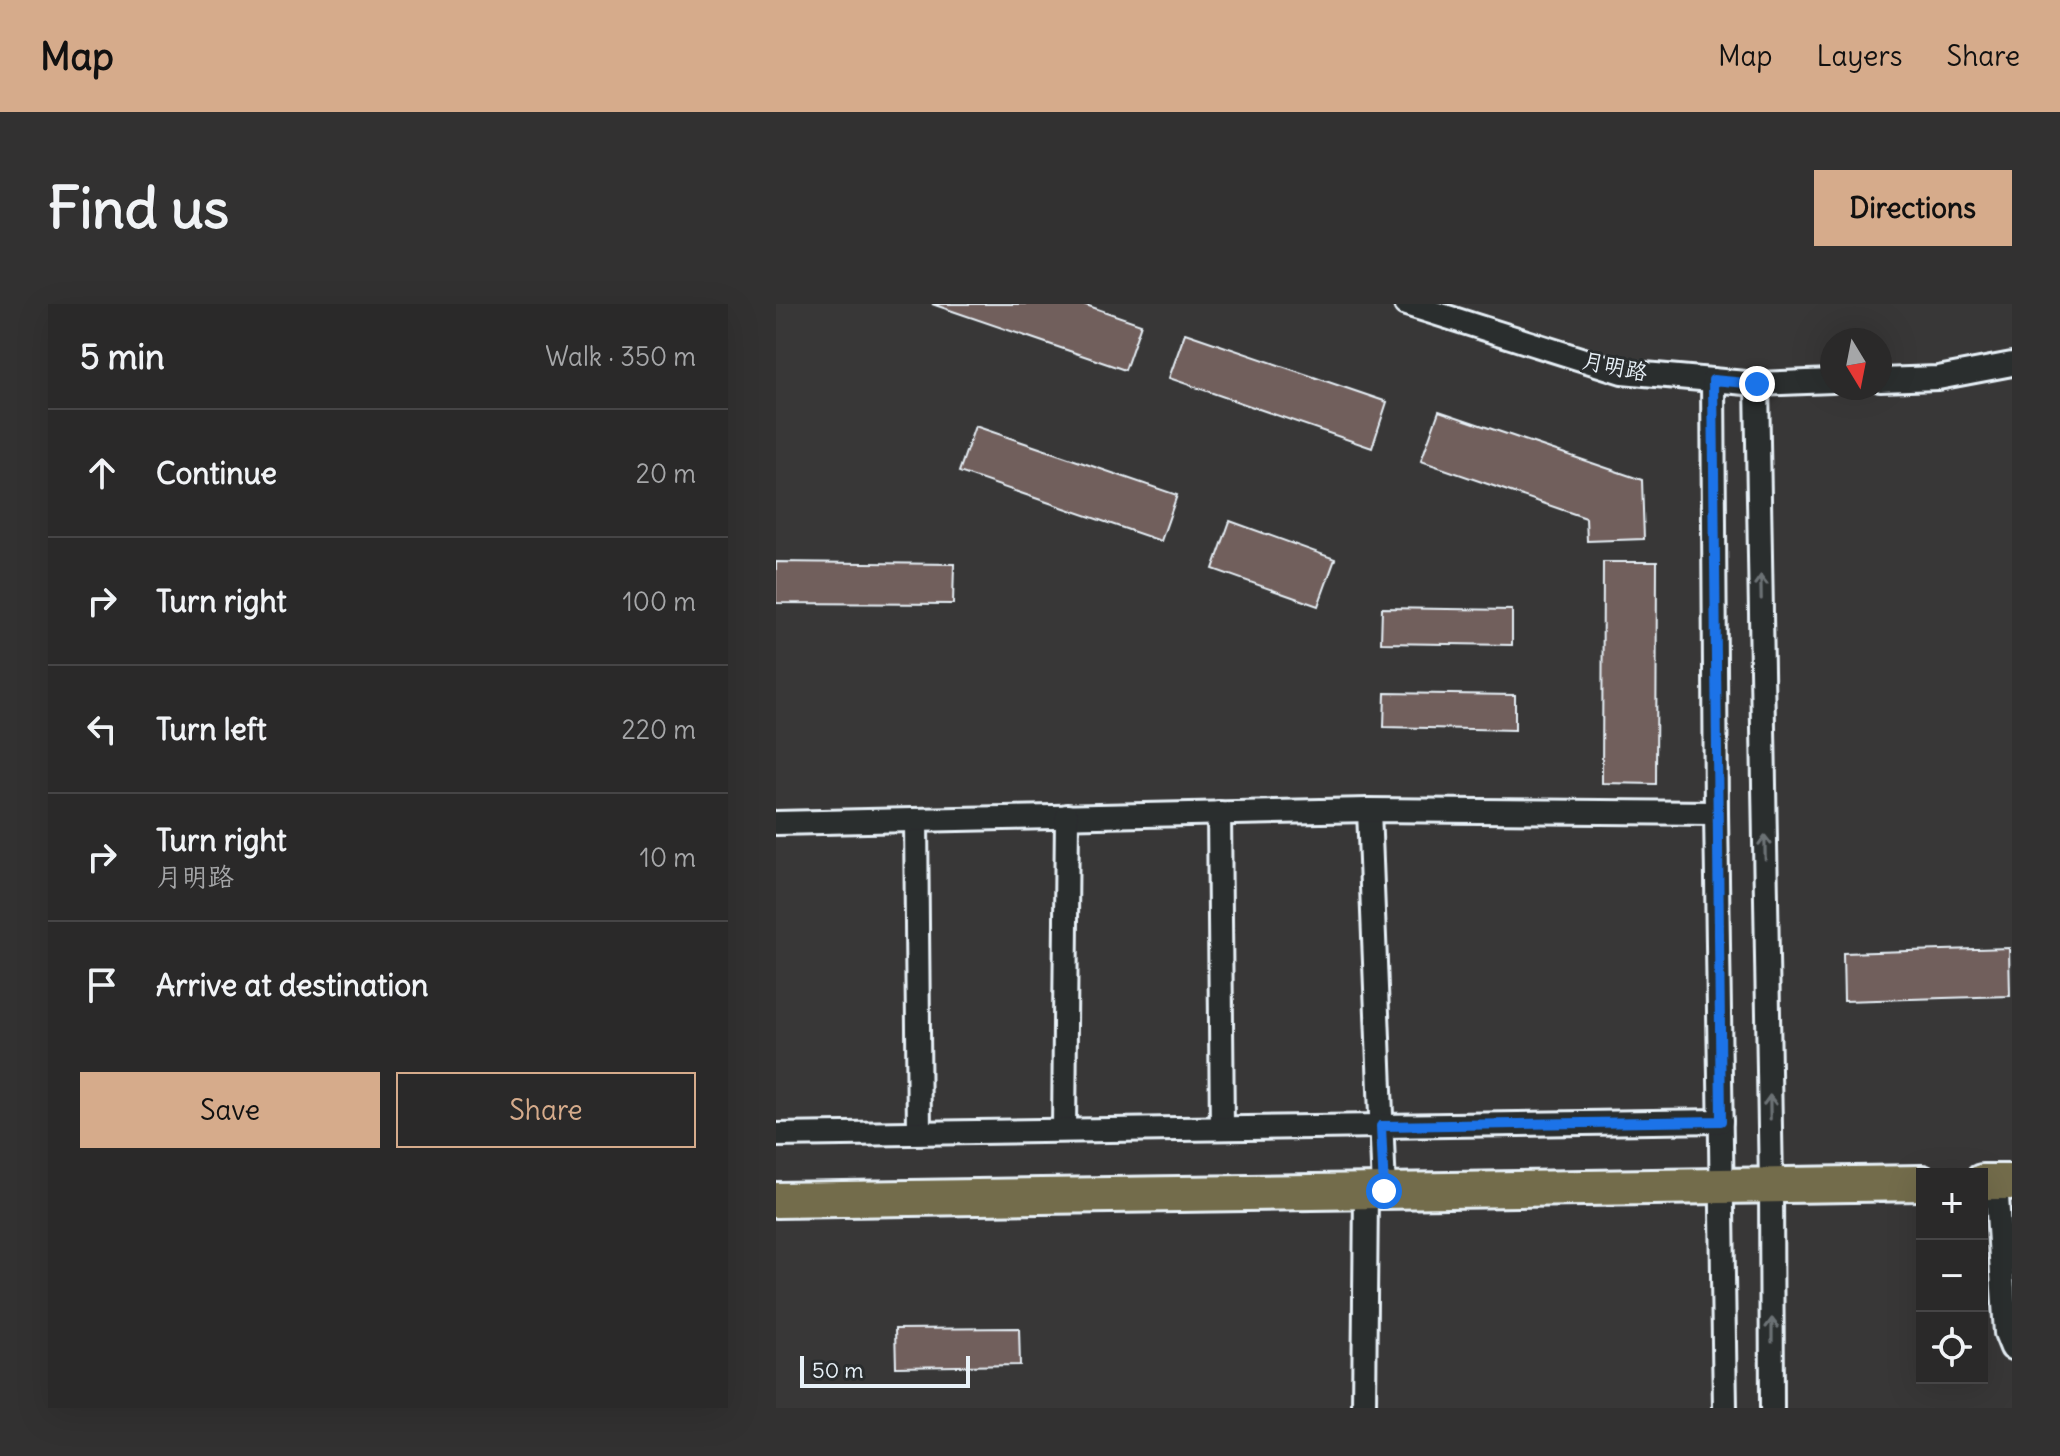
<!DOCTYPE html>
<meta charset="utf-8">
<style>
:root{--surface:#2a2929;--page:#323131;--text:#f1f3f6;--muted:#a5a6a8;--line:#464546;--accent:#d6ab8b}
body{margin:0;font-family:Delius,"LXGW WenKai TC",sans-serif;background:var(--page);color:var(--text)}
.controls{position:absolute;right:24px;bottom:24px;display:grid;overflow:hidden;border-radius:0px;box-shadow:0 8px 32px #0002}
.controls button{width:72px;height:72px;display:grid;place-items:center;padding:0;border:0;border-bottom:2px solid var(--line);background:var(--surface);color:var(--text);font:40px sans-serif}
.compass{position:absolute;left:1044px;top:24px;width:72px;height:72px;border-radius:50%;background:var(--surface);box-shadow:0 8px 32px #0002;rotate:170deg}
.scale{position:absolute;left:24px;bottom:20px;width:170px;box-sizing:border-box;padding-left:8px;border:4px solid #e8f1f8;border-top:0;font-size:22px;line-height:28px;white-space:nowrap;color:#e8f1f8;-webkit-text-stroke:6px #2a2d2e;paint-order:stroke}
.stop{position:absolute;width:24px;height:24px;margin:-18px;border:6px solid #1a73e8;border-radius:50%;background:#fff}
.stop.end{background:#1a73e8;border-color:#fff;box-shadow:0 2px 8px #0008}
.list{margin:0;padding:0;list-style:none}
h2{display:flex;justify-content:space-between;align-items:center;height:104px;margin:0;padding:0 32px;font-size:34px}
h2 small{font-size:26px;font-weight:400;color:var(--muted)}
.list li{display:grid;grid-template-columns:52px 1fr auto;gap:24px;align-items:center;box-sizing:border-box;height:128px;padding:0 32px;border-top:2px solid var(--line)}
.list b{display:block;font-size:30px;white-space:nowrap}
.list p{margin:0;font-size:26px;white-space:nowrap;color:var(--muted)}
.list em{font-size:26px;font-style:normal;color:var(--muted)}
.actions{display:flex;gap:16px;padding:24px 32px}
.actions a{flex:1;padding:18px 0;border:2px solid var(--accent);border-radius:0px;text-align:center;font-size:28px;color:var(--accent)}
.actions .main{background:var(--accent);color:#111}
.icon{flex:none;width:44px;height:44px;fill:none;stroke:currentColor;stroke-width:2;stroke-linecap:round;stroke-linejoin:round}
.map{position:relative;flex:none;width:1236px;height:1104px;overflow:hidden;border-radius:0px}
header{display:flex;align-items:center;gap:48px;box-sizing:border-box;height:112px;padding:0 40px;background:var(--accent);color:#111}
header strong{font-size:38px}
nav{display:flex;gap:44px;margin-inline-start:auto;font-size:28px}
.intro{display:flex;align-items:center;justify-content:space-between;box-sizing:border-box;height:192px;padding:0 48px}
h1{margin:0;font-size:56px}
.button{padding:20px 36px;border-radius:0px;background:var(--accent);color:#111;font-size:28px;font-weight:700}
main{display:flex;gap:48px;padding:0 48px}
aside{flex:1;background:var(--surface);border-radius:0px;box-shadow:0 8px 32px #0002}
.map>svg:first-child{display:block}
.building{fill:#715f5c;stroke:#e8f1f8;stroke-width:2}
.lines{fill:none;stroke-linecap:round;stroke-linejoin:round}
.minor-casing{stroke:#e8f1f8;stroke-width:28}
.highway-casing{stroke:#e8f1f8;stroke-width:40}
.minor{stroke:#2a2d2e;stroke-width:22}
.highway{stroke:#736c4b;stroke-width:34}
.oneway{stroke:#6c7275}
.route{stroke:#1a73e8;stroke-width:10}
.labels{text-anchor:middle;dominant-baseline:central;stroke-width:6;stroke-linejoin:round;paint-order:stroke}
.street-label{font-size:22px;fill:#e8f1f8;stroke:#2a2d2e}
</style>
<header>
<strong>Map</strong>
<nav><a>Map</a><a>Layers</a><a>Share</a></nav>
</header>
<div class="intro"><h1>Find us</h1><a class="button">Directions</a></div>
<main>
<aside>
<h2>5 min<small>Walk · 350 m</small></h2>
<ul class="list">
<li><svg class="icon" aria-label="ahead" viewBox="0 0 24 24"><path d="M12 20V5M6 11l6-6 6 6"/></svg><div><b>Continue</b></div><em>20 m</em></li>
<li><svg class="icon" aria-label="right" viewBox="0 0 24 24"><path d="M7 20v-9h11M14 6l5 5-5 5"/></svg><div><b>Turn right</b></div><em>100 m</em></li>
<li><svg class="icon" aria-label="left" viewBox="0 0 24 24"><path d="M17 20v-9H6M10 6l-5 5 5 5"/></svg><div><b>Turn left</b></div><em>220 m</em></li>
<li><svg class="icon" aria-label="right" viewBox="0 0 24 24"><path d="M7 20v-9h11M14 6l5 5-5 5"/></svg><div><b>Turn right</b><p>月明路</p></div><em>10 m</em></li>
<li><svg class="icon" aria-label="arrive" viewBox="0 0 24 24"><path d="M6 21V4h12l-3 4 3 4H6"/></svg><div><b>Arrive at destination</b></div></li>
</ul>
<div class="actions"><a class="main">Save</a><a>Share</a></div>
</aside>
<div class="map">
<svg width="1236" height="1104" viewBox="0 0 1236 1104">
<rect width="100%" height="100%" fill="#383737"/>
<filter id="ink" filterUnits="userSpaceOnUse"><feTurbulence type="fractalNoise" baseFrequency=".0125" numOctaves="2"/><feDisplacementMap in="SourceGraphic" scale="16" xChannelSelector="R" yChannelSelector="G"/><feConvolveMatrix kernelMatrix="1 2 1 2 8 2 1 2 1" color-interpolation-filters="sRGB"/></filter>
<g filter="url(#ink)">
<g class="building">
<path d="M156 0H307L365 20 349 66Z"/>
<path d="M409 29 611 98 596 144 393 74Z"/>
<path d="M663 107 866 176 868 235 811 237 810 214 645 157Z"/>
<path d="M199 122 401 191 385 237 183 168Z"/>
<path d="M454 217 559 255 542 302 437 265Z"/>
<path d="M0 258 178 260 177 300 0 299Z"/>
<path d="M827 258H881L880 480 826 479Z"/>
<path d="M606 304 736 306V341L605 339Z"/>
<path d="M609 389 739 391V426L608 423Z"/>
<path d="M1233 644 1234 692 1068 697 1067 649Z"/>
<path d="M243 1024 244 1061 120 1063 119 1025Z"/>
</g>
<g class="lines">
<g class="minor-casing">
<g id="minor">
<path d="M630 0 846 68 981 80 1056 77"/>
<path d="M937 76 940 509 949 1104"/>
<path d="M1104 76 1162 74 1236 60"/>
<path d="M981 80 995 881 996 1104"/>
<path d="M593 506 608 887"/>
<path d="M443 509 446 824"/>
<path d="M140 516 143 828"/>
<path d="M0 519 593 506 940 509"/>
<path d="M288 826 291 512"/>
<path d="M0 831 945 817"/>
<path d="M1220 878 1230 1029 1236 1044"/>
<path d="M588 1104 590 888"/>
</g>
</g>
<g class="highway-casing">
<g id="highway">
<path d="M1206 878H1236"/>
<path d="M0 896 1146 879"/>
</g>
</g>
<use href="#minor" class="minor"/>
<use href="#highway" class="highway"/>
</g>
<defs><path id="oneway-shaft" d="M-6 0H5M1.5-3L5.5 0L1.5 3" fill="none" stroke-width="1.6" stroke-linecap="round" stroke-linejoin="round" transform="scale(2)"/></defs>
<g class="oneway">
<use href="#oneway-shaft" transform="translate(985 283) rotate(-91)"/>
<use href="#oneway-shaft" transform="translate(989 543) rotate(-91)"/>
<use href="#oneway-shaft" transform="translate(994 803) rotate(-91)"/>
<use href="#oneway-shaft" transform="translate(996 1026) rotate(-90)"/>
</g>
</g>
<g class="lines" filter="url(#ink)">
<path class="route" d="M608 887 605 822 945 817 937 76 981 80"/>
</g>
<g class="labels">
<g class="street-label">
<text transform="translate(839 62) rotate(12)">月明路</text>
</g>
</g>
</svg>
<div class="controls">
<button>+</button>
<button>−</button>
<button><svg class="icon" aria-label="locate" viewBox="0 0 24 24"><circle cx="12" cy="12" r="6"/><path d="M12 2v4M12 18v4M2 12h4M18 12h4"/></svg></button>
</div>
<svg class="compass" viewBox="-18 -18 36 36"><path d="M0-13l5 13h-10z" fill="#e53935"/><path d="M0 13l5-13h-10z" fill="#a5a6a8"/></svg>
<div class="scale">50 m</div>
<div class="stop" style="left:608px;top:887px"></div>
<div class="stop end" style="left:981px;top:80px"></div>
</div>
</main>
